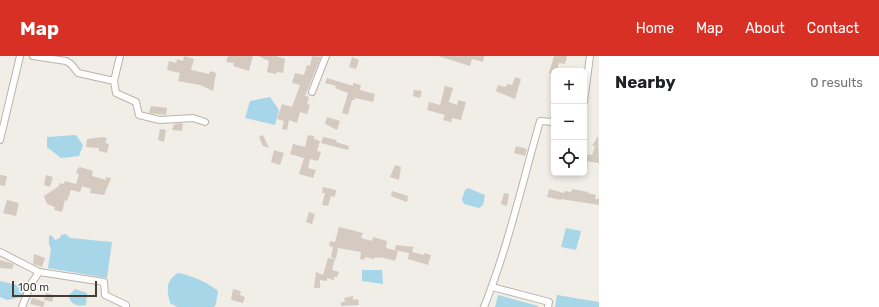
<!DOCTYPE html>
<meta charset="utf-8">
<style>
:root{--surface:#fff;--page:#f2f2f2;--text:#202124;--muted:#757577;--line:#e0e0e0;--accent:#d93025}
body{margin:0;font-family:Rubik,sans-serif;background:var(--page);color:var(--text)}
.controls{position:absolute;right:12px;top:12px;display:grid;overflow:hidden;border-radius:6px;box-shadow:0 2px 6px #0003}
.controls button{width:36px;height:36px;display:grid;place-items:center;padding:0;border:0;border-bottom:1px solid var(--line);background:var(--surface);color:var(--text);font:20px sans-serif}
.scale{position:absolute;left:12px;bottom:10px;width:85px;box-sizing:border-box;padding-left:4px;border:2px solid #443d36;border-top:0;font-size:11px;line-height:14px;white-space:nowrap;color:#443d36;-webkit-text-stroke:3px #fff;paint-order:stroke}
.list{margin:0;padding:0;list-style:none}
h2{display:flex;justify-content:space-between;align-items:center;height:52px;margin:0;padding:0 16px;font-size:17px}
h2 small{font-size:13px;font-weight:400;color:var(--muted)}
.icon{flex:none;width:22px;height:22px;fill:none;stroke:currentColor;stroke-width:2;stroke-linecap:round;stroke-linejoin:round}
.map{position:relative;flex:none;width:599px;height:251px;overflow:hidden}
header{display:flex;align-items:center;gap:24px;box-sizing:border-box;height:56px;padding:0 20px;background:var(--accent);color:#fff}
header strong{font-size:19px}
nav{display:flex;gap:22px;margin-inline-start:auto;font-size:14px}
main{display:flex}
aside{flex:1;background:var(--surface)}
.map>svg:first-child{display:block}
.water{fill:#a8d6e9}
.building{fill:#d5cac0}
.lines{fill:none;stroke-linecap:round;stroke-linejoin:round}
.minor-casing{stroke:#bcb3aa;stroke-width:8}
.minor{stroke:#fff;stroke-width:6}
</style>
<header>
<strong>Map</strong>
<nav><a>Home</a><a>Map</a><a>About</a><a>Contact</a></nav>
</header>
<main>
<div class="map">
<svg width="599" height="251" viewBox="0 0 599 251">
<rect width="100%" height="100%" fill="#f1ede7"/>
<g class="water">
<path d="M270 41 279 54 275 69 245 62 250 45Z"/>
<path d="M76 79 83 89 79 100 61 102 47 91V81Z"/>
<path d="M468 132 485 139 483 149 479 152 464 148 462 143 465 134Z"/>
<path d="M566 172 581 175 576 194 561 191Z"/>
<path d="M66 178 70 182 112 186 107 222 48 212 51 193 49 188V179L52 180 55 184 60 182 61 179Z"/>
<path d="M362 214H382L383 228 362 225Z"/>
<path d="M178 217C193 220 205 225 218 235L216 248 214 251H177L170 247C167 234 165 225 178 217Z"/>
<path d="M0 225 22 230 27 240 7 244 0 241Z"/>
<path d="M75 233 87 237 86 249C78 251 69 248 69 239Z"/>
<path d="M498 239 538 250V251H495Z"/>
<path d="M557 239 599 246V251H555Z"/>
</g>
<g class="building">
<path d="M184 0 194 3 191 14 209 18 210 15 216 17 213 35 200 29 178 25 180 17 167 14 169 5 176 7 177 3 183 5Z"/>
<path d="M228 0H253L249 15 233 10 234 7 226 6Z"/>
<path d="M258 0H276L285 3 283 17 277 16 276 18 267 16 269 5Z"/>
<path d="M312 0 321 1 305 40 309 41 307 48 310 49 307 58 300 56 297 67 289 64 287 74 282 73 284 65 277 63 282 48 292 51 300 29 292 27 295 17 304 19 307 9 310 10Z"/>
<path d="M438 0H484L483 6 472 3 470 10Z"/>
<path d="M554 0H567L565 8 559 7 556 15H554V19L549 17Z"/>
<path d="M352 1 359 4 356 13 349 11Z"/>
<path d="M515 21 521 23 515 43 496 35 498 29 506 31 507 28 512 29Z"/>
<path d="M327 22 353 30V27L361 29 360 34 375 38 373 46 355 42V44H352L348 59 342 57 348 37 335 32 336 30 325 27Z"/>
<path d="M445 30 453 32 449 46 457 49 458 44 466 46 461 64 452 62 451 66 443 64 445 59 427 54 429 46 440 49Z"/>
<path d="M414 34 422 35 420 42 413 40Z"/>
<path d="M151 50 167 52 166 59 149 57Z"/>
<path d="M327 61 340 65 337 74 325 68Z"/>
<path d="M180 67 183 68 182 75 172 74 174 68Z"/>
<path d="M160 73 166 74 164 86 158 84Z"/>
<path d="M263 79 269 92 263 90 259 81Z"/>
<path d="M308 79 314 80V83L320 85 317 95 321 96 318 105 310 103 308 112 316 114 313 122 299 118 304 102 290 98 293 88 305 91Z"/>
<path d="M598 80 599 107 585 105 588 98 592 99 595 90H592Z"/>
<path d="M102 81 107 82 105 87 109 88 107 97 99 95V92L86 91 87 83Z"/>
<path d="M323 81 337 84 336 86 349 90 348 94 321 87Z"/>
<path d="M516 90 527 93 525 100 514 97Z"/>
<path d="M274 94 284 97 280 109 271 106Z"/>
<path d="M395 109 401 111 399 124 390 121Z"/>
<path d="M80 111 93 115 92 120 106 124V121L111 122 104 139 90 137 91 133 82 130 80 136 71 134 67 145 65 144 62 156 54 154 55 151 47 148 44 140 59 130 60 127 64 128 65 125 76 128 79 118 76 117 78 112Z"/>
<path d="M0 119 7 120 5 130 0 129Z"/>
<path d="M46 119 53 121 50 131 44 129Z"/>
<path d="M323 131 336 134 335 141 331 140 328 150 322 149 325 137H322Z"/>
<path d="M549 133 564 137 565 135 571 136 572 133 588 136V137L596 139 595 143H599V149L561 143V144L547 141Z"/>
<path d="M392 135 408 140 407 146 391 140Z"/>
<path d="M504 137 509 138 507 150 501 148Z"/>
<path d="M7 144 19 147 16 160 3 157Z"/>
<path d="M309 156 315 158 312 168 306 166Z"/>
<path d="M339 171 363 177 361 182 372 185 373 181 387 185 386 192 398 195 395 205 380 201 379 202 375 201 374 203 365 201 364 204 360 203 361 196 338 192 336 203 331 201 333 191 329 190 330 185 335 186Z"/>
<path d="M396 189 414 191 412 196 424 199V197L431 199 428 209 408 203 409 197 395 194Z"/>
<path d="M34 198 45 202 42 211 33 208Z"/>
<path d="M328 202 335 203 332 214 339 216 337 221H334V224L327 222V225L320 224V232H314L316 216 323 219Z"/>
<path d="M0 204 14 208 12 213 0 212Z"/>
<path d="M233 233 241 235 240 239 245 241 243 247 231 244Z"/>
<path d="M46 237 54 239 52 246 44 244Z"/>
<path d="M353 240V244L358 243 359 249 341 250V246H345L344 242Z"/>
<path d="M32 242 45 246 43 251 30 248Z"/>
</g>
<g class="lines">
<g class="minor-casing">
<g id="minor">
<path d="M33 0 66 5 71 8 78 17 114 25 116 37 136 46 139 59 160 64 193 62 205 66"/>
<path d="M114 25 120 0"/>
<path d="M312 36 326 0"/>
<path d="M584 45 590 0"/>
<path d="M0 84 20 0"/>
<path d="M0 196 39 216 104 226 105 239 126 249V251"/>
<path d="M492 231 549 246 548 251"/>
<path d="M22 251 31 228 39 216"/>
<path d="M484 251C508 191 522 128 540 65L554 66"/>
</g>
</g>
<use href="#minor" class="minor"/>
</g>
</svg>
<div class="controls">
<button>+</button>
<button>−</button>
<button><svg class="icon" aria-label="locate" viewBox="0 0 24 24"><circle cx="12" cy="12" r="6"/><path d="M12 2v4M12 18v4M2 12h4M18 12h4"/></svg></button>
</div>
<div class="scale">100 m</div>
</div>
<aside>
<h2>Nearby<small>0 results</small></h2>
<ul class="list">
</ul>
</aside>
</main>
